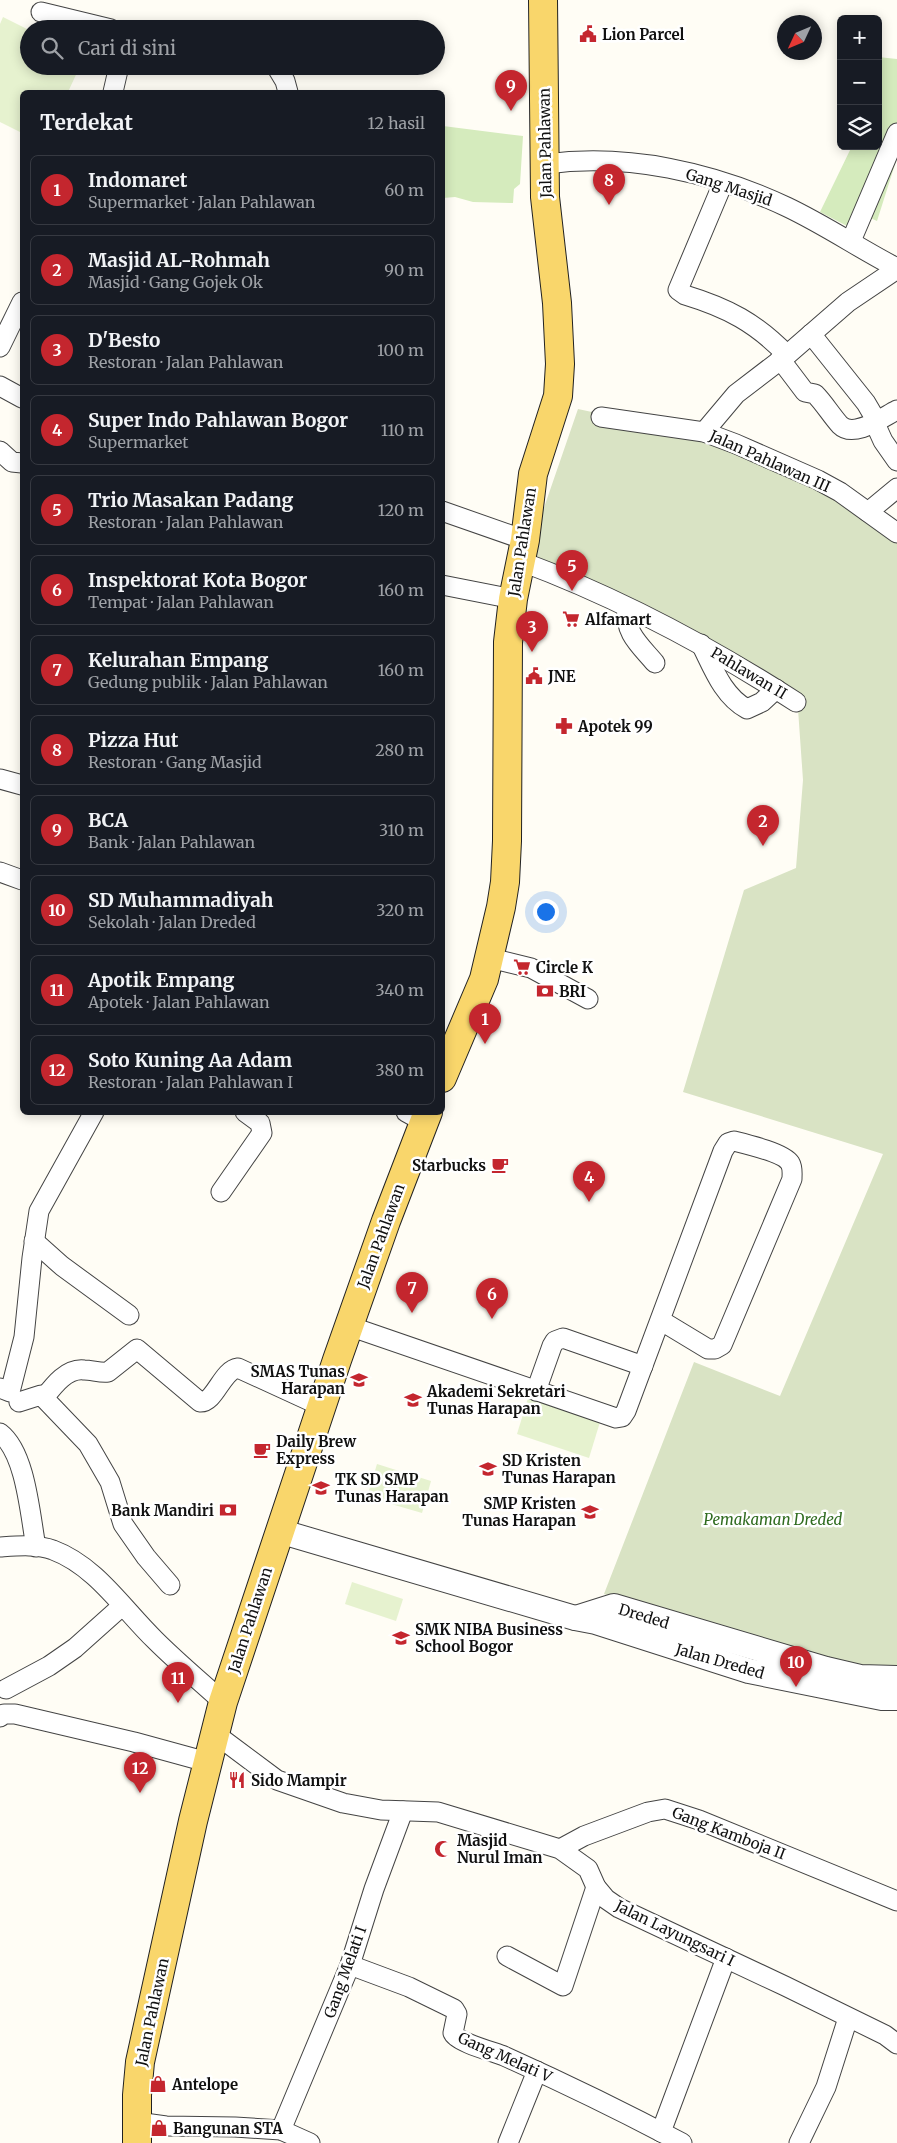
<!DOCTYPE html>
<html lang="id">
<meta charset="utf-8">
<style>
:root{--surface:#171b24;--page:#20242c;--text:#f1f3f6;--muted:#9ea1a6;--line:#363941;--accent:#c4262e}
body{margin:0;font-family:Merriweather,serif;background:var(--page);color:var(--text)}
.controls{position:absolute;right:15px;top:15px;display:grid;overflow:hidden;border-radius:8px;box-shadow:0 2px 12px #0003}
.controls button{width:45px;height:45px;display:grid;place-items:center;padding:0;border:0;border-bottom:1px solid var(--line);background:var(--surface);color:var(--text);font:25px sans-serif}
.compass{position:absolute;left:777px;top:15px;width:45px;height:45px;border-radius:50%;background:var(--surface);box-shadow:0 2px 12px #0003;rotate:226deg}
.you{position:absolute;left:545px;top:911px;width:18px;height:18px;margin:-12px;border:4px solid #fff;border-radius:50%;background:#1a73e8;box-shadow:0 0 0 8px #1a73e833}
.badge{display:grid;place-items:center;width:32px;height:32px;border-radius:50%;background:var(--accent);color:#fff;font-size:16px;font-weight:700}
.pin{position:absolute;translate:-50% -41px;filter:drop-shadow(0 1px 2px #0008)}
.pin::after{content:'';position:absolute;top:26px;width:18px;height:15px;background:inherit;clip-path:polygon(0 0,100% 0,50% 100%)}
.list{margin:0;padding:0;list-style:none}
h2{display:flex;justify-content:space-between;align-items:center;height:65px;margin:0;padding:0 20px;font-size:21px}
h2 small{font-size:16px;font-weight:400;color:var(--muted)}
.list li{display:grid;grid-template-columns:32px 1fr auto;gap:15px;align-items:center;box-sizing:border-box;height:70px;margin:0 10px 10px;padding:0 10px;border:1px solid var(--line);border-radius:8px}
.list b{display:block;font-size:19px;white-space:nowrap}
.list p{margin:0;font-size:16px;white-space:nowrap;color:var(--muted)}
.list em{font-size:16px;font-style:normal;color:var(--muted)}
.icon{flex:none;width:28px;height:28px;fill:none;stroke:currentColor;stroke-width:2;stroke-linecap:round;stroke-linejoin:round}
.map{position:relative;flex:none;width:897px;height:2143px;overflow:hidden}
.search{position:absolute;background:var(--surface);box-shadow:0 2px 12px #0003;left:20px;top:20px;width:425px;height:55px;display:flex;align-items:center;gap:12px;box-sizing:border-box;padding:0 18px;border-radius:28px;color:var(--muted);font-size:19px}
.panel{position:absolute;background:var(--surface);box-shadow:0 2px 12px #0003;left:20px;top:90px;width:425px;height:1025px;border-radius:8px}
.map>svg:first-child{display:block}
.green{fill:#d5ebbd}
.cemetery{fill:#d9e3c4}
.pitch{fill:#e6f2cf}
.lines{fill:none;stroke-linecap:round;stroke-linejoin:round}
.minor-casing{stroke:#444;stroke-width:21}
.tertiary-casing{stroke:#444;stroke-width:26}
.primary-casing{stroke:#222;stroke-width:30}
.minor{stroke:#fff;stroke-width:19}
.tertiary{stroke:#fff;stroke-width:24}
.primary{stroke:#f9d66b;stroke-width:28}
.labels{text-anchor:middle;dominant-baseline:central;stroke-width:5;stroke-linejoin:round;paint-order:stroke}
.poi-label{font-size:15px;font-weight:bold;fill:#111;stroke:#fff;text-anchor:start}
.street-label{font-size:15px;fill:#111;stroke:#fff}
.park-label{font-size:15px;font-style:italic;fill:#2f6b1f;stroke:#fff}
</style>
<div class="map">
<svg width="897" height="2143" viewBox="0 0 897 2143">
<rect width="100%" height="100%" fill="#fffdf5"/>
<g class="green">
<path d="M878 57 897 59V158L877 221 853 210 847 226 820 212 852 146H878Z"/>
<path d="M443 126 523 136 520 184 514 189 513 203 473 202 455 197 443 198Z"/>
</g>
<path class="cemetery" d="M578 409 741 444 897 529V1673L849 1671 604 1594 694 1362 780 1396 883 1154 683 1092 744 890 796 868 803 780 798 709 528 554Z"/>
<g class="pitch">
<path d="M3 17 29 30V66H80L68 92H22V133L0 122V24Z"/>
<path d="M528 1398 600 1422 589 1458 517 1434Z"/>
<path d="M377 1464 431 1481 422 1513 367 1497Z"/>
<path d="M352 1582 403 1599 396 1621 345 1604Z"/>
</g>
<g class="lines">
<g class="minor-casing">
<g id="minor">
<path d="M41 12 111 29"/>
<path d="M276 66 285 81 288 92"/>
<path d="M113 92 119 66"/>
<path d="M546 164C627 153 713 172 787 207 825 225 860 249 897 268"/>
<path d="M723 183 678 290 685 295C728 308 756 323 787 355"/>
<path d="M851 241 897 133"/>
<path d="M811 334 866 403 876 420 878 430 883 441 897 461"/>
<path d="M0 347 22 302"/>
<path d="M780 359 805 392 815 394C824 403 831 415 840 425 854 439 883 417 897 410"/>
<path d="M0 386 22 398"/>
<path d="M601 417 704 432 736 444 818 480 840 492 897 533"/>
<path d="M704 432 736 394 787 355 848 302 897 269"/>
<path d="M0 451 12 462 22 463"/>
<path d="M442 511 525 540"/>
<path d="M868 512 897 488"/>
<path d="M520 561C617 597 709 646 796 702"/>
<path d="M442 585 513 599"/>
<path d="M627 608C624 633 640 645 655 663"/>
<path d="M701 644C713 668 723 696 747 709L762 702 776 689"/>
<path d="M0 779 22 785"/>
<path d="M0 872 22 880"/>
<path d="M490 958 531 968 588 999"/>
<path d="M406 1112 424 1122"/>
<path d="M221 1192 262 1133 260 1123 245 1112"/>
<path d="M34 1241 62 1266 129 1315"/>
<path d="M349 1326 616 1418 622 1417 626 1411 723 1151 728 1143 734 1141C746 1144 784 1153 790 1163 793 1168 792 1173 792 1179L722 1345 715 1349H708L660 1320"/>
<path d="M0 1388 10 1392 24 1337 32 1258 39 1211 94 1112"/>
<path d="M536 1391 552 1346 555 1341 563 1338 643 1366"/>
<path d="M44 1398C54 1385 67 1368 84 1370 92 1370 100 1373 108 1372L137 1349 200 1402C215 1403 222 1370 238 1368L321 1406"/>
<path d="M19 1402 41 1395 88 1444 110 1482 123 1524 146 1557 170 1585"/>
<path d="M0 1433C26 1453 30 1515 36 1547"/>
<path d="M0 1547C16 1546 38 1544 53 1550 96 1566 123 1609 155 1640 177 1662 200 1681 223 1702"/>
<path d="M6 1689 49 1666 75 1648 122 1606"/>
<path d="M0 1717 4 1714H15L134 1742 207 1762"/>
<path d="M214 1733 277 1780 343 1803 381 1810 438 1812 560 1849 588 1869 596 1887 606 1899 619 1908 785 1986 885 2035 897 2044"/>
<path d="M560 1849 584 1836 648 1812 665 1809 699 1820 897 1901"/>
<path d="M507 1956 563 1986 596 1887"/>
<path d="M350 1965 409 1987 454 2009 457 2014 453 2033C456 2042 494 2052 504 2056 564 2083 624 2112 682 2143"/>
<path d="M137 2122 166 2126 235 2127 281 2130 310 2143"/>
<path d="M281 2130 350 1965 374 1889 403 1811"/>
<path d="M661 2132 726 1958"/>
<path d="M508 2143 537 2071"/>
<path d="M799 2143 826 2087 848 2018"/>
</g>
</g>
<g class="tertiary-casing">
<g id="tertiary">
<path d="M279 1531 575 1618 596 1622 749 1671 882 1698H897"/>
<path d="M576 1618 614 1606 826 1669 860 1677 897 1678"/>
</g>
</g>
<g class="primary-casing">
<g id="primary">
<path d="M442 1078 484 979 501 907 505 882 507 841 508 642 513 599 525 540 533 474 558 396 560 364 557 303 545 197 543 0"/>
<path d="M137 2143V2095L140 2062 193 1821 223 1702 337 1360 386 1221 428 1112"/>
</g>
</g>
<use href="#minor" class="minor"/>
<use href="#tertiary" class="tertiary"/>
<use href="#primary" class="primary"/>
</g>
<defs>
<g id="civic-bare" transform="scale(1.35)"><path d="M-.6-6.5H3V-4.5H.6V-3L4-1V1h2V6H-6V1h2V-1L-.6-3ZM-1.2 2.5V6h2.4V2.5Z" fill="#c4262e" stroke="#fff" stroke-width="2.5" paint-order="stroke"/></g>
<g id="supermarket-bare" transform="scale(1.35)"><path d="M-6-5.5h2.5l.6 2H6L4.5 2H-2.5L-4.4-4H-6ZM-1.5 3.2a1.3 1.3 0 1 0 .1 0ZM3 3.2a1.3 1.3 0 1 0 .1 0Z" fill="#c4262e" stroke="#fff" stroke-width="2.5" paint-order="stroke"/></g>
<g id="pharmacy-bare" transform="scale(1.35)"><path d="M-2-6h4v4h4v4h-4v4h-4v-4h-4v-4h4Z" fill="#c4262e" stroke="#fff" stroke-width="2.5" paint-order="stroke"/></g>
<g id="bank-bare" transform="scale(1.35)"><path d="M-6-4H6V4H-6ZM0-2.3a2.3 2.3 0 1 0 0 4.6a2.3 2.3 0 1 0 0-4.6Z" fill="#c4262e" stroke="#fff" stroke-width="2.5" paint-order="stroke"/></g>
<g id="cafe-bare" transform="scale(1.35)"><path d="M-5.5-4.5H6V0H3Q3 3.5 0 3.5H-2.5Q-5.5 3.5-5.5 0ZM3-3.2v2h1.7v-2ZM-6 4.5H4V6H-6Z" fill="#c4262e" stroke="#fff" stroke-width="2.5" paint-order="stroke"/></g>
<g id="school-bare" transform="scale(1.35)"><path d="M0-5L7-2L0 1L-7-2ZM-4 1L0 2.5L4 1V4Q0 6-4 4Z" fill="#c4262e" stroke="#fff" stroke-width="2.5" paint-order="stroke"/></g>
<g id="restaurant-bare" transform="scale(1.35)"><path d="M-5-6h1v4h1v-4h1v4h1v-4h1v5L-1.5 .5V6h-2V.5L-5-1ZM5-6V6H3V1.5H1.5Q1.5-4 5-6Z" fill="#c4262e" stroke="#fff" stroke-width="2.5" paint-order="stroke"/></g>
<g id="mosque-bare" transform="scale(1.35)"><path d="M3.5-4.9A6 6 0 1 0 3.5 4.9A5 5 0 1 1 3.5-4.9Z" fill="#c4262e" stroke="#fff" stroke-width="2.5" paint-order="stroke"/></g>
<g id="shop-bare" transform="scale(1.35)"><path d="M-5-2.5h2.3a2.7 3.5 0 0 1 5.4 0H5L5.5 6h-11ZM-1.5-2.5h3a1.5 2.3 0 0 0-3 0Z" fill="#c4262e" stroke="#fff" stroke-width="2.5" paint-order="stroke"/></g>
</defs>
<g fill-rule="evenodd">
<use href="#civic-bare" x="588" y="34"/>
<use href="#supermarket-bare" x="571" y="619"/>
<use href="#civic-bare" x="534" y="676"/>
<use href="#pharmacy-bare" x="564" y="726"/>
<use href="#supermarket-bare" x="522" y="967"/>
<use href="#bank-bare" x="545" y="991"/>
<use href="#cafe-bare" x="500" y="1165"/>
<use href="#school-bare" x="359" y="1380"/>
<use href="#school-bare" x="413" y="1400"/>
<use href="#cafe-bare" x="262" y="1450"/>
<use href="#school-bare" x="488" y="1469"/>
<use href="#school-bare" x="321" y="1488"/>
<use href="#bank-bare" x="228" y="1510"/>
<use href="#school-bare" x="590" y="1512"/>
<use href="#school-bare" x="401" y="1638"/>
<use href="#restaurant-bare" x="237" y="1780"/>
<use href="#mosque-bare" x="443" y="1849"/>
<use href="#shop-bare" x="158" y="2084"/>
<use href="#shop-bare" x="159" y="2128"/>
</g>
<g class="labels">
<g class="poi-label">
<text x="602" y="34">Lion Parcel</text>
<text x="585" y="619">Alfamart</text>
<text x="548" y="676">JNE</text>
<text x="578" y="726">Apotek 99</text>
<text x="536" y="967">Circle K</text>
<text x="559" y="991">BRI</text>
<text x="486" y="1165" text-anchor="end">Starbucks</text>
<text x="345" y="1371" text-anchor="end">SMAS Tunas<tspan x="345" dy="17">Harapan</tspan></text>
<text x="427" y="1391">Akademi Sekretari<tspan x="427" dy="17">Tunas Harapan</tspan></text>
<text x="276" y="1441">Daily Brew<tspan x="276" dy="17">Express</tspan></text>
<text x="502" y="1460">SD Kristen<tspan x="502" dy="17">Tunas Harapan</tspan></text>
<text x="335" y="1479">TK SD SMP<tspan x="335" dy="17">Tunas Harapan</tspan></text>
<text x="576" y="1503" text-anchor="end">SMP Kristen<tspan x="576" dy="17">Tunas Harapan</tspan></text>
<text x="214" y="1510" text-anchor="end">Bank Mandiri</text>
<text x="415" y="1629">SMK NIBA Business<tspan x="415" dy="17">School Bogor</tspan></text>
<text x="251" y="1780">Sido Mampir</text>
<text x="457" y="1840">Masjid<tspan x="457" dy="17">Nurul Iman</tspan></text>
<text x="172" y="2084">Antelope</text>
<text x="173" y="2128">Bangunan STA</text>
</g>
<g class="street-label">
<text transform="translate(545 143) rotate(-91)">Jalan Pahlawan</text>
<text transform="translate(729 187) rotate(18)">Gang Masjid</text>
<text transform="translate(770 461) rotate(24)">Jalan Pahlawan III</text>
<text transform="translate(522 542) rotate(-81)">Jalan Pahlawan</text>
<text transform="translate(749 673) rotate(31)">Pahlawan II</text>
<text transform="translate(381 1236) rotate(-70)">Jalan Pahlawan</text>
<text transform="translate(644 1616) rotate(17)">Dreded</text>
<text transform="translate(250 1620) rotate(-72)">Jalan Pahlawan</text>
<text transform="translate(720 1661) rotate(16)">Jalan Dreded</text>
<text transform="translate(729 1833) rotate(21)">Gang Kamboja II</text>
<text transform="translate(675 1933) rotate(26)">Jalan Layungsari I</text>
<text transform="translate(345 1972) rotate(-70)">Gang Melati I</text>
<text transform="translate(152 2012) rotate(-78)">Jalan Pahlawan</text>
<text transform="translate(505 2057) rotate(24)">Gang Melati V</text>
</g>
<g class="park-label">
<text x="773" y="1519">Pemakaman Dreded</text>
</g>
</g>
</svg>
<div class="controls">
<button>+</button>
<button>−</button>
<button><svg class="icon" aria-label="layers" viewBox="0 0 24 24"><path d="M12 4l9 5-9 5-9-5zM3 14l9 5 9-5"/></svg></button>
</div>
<svg class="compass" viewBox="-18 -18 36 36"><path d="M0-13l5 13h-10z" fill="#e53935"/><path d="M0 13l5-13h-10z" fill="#9ea1a6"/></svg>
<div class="you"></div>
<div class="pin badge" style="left:485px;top:1044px">1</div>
<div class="pin badge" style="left:763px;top:846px">2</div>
<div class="pin badge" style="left:532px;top:652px">3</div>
<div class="pin badge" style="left:589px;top:1202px">4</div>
<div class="pin badge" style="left:572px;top:591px">5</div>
<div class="pin badge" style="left:492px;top:1319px">6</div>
<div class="pin badge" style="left:412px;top:1313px">7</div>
<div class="pin badge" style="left:609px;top:205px">8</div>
<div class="pin badge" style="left:511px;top:111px">9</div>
<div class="pin badge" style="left:796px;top:1687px">10</div>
<div class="pin badge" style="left:178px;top:1703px">11</div>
<div class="pin badge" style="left:140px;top:1793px">12</div>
<div class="search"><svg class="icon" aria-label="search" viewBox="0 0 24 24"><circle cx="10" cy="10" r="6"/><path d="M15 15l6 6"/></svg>Cari di sini</div>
<section class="panel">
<h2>Terdekat<small>12 hasil</small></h2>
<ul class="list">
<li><span class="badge">1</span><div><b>Indomaret</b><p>Supermarket · Jalan Pahlawan</p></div><em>60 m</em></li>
<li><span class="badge">2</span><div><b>Masjid AL-Rohmah</b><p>Masjid · Gang Gojek Ok</p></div><em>90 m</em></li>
<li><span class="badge">3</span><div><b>D'Besto</b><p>Restoran · Jalan Pahlawan</p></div><em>100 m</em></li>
<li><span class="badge">4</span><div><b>Super Indo Pahlawan Bogor</b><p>Supermarket</p></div><em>110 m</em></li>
<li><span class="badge">5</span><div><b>Trio Masakan Padang</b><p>Restoran · Jalan Pahlawan</p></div><em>120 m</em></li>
<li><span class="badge">6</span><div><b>Inspektorat Kota Bogor</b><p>Tempat · Jalan Pahlawan</p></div><em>160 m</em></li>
<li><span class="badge">7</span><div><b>Kelurahan Empang</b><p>Gedung publik · Jalan Pahlawan</p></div><em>160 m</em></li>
<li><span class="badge">8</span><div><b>Pizza Hut</b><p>Restoran · Gang Masjid</p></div><em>280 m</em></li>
<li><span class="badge">9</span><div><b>BCA</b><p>Bank · Jalan Pahlawan</p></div><em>310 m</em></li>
<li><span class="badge">10</span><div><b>SD Muhammadiyah</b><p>Sekolah · Jalan Dreded</p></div><em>320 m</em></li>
<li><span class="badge">11</span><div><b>Apotik Empang</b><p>Apotek · Jalan Pahlawan</p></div><em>340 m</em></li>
<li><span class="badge">12</span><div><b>Soto Kuning Aa Adam</b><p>Restoran · Jalan Pahlawan I</p></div><em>380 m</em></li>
</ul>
</section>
</div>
